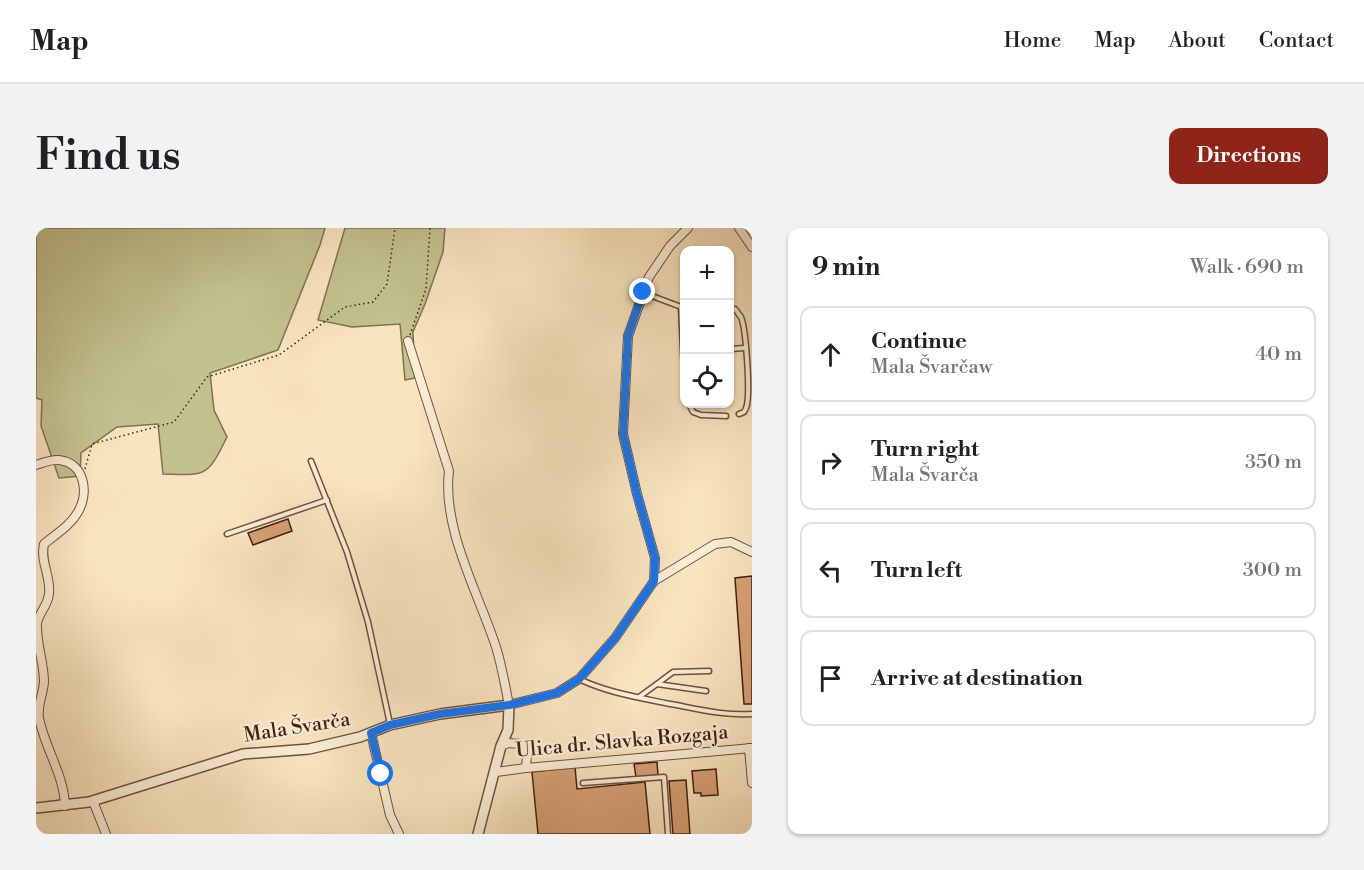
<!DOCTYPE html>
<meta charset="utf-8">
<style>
:root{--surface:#fff;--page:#f2f2f2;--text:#202124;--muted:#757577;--line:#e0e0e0;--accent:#8f2418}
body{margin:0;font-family:"Libre Bodoni",serif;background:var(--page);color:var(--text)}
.controls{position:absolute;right:18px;top:18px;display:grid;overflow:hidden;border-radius:12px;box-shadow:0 2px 4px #0004}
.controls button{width:54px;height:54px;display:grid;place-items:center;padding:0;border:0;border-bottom:2px solid var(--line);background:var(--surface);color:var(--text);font:30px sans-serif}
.stop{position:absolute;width:18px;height:18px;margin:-14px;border:4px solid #1a73e8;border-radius:50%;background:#fff}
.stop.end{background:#1a73e8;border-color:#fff;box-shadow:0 2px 6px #0008}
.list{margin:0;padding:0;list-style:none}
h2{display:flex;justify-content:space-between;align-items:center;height:78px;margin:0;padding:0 24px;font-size:26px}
h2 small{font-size:20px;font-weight:400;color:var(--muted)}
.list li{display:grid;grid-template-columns:39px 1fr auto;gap:18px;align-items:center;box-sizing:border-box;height:96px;margin:0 12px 12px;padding:0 12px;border:2px solid var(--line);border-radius:12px}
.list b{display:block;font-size:22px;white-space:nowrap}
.list p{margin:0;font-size:20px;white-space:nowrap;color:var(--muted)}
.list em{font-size:20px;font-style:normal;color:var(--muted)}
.icon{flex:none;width:33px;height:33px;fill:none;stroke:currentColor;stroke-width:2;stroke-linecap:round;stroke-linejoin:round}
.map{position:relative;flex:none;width:716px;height:606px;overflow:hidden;border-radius:12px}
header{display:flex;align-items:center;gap:36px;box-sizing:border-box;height:84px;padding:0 30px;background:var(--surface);border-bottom:2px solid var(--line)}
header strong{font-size:28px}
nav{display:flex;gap:33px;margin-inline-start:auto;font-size:21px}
.intro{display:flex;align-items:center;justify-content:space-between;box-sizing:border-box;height:144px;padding:0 36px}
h1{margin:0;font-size:42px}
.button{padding:15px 27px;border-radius:12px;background:var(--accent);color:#fff;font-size:21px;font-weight:700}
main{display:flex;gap:36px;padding:0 36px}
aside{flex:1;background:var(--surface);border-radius:12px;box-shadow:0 2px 4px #0004}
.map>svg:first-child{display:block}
.green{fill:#c2c28f;stroke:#827050;stroke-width:1.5}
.building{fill:#d6a074;stroke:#421f12;stroke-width:1.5}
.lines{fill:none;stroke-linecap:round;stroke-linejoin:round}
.service-casing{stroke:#70503d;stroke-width:7}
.minor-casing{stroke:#70503d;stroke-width:10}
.tertiary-casing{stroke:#70503d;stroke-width:12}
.path{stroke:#421f12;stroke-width:1.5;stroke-dasharray:1.5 3;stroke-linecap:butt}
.service{stroke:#faedd5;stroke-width:4}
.minor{stroke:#faedd5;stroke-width:8}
.tertiary{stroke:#faedd5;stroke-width:9}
.route{stroke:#1a73e8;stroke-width:8}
.labels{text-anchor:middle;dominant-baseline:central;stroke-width:4.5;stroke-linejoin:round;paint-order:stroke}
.street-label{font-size:20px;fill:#421f12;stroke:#faedd5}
</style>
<header>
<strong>Map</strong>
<nav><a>Home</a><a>Map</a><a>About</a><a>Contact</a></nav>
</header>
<div class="intro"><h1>Find us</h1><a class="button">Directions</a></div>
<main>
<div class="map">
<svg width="716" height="606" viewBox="0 0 716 606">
<rect width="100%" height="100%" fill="#f8e4bf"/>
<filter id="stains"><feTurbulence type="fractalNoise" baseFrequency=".00333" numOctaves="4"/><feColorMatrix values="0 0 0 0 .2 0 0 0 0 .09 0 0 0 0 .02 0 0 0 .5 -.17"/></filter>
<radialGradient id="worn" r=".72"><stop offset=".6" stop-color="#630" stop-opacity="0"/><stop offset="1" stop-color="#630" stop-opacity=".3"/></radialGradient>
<g class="green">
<path d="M0 0H289L284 17 242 122 174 145 178 182 191 209C171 250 170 247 127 246L122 196 81 199 45 225 44 248 23 250 5 198 6 172 0 170Z"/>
<path d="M309 0H409L407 24 389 76 377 104 379 150 369 152 364 96 316 99 282 92Z"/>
</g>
<g class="building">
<path d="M252 291 256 303 217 317 212 305Z"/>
<path d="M716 348V476H708L699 350Z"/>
<path d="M621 534 622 547 600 549 598 536Z"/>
<path d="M539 539 541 561 609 554 614 606H502L496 544Z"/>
<path d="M680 541 682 567 665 568V565H658L656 543Z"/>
<path d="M650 552 654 606H637L633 553Z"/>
</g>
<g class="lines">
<g class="service-casing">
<g id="service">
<path d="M608 65 648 80"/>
<path d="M645 79 648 143"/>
<path d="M694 81H699C700 82 704 88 705 89 710 101 715 168 710 180 708 185 708 184 703 186"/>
<path d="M694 121 709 120"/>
<path d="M653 176 657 184 665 187 690 188"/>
<path d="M275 233 311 324 332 394 354 496"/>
<path d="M191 306 291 272"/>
<path d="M543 451C570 464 600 469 629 475 658 480 686 488 716 486"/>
<path d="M621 456 637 444 673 443"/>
<path d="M603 469 621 456 670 463"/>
<path d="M547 555 628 549 632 606"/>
</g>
</g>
<g class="minor-casing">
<g id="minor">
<path d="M703 0 716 19"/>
<path d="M372 113 413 243C406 301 442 364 460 419 466 438 469 458 473 477L521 465 543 451 579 410 618 353 679 316 695 314 716 324"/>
<path d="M0 237C7 235 15 231 23 232 49 235 53 265 42 284 34 298 20 306 8 316 4 334 15 348 13 366 12 377 3 385 1 395 0 416 8 434 8 454 7 466 1 478 3 490 9 521 28 546 29 578"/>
<path d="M618 353 619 330 601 266 587 206 592 108 613 49 634 18 652 0"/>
<path d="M335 505 354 587 363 606"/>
<path d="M465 518 472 515 484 516 491 526 490 540"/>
<path d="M713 520 716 555"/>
<path d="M460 544 490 540 716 520"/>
<path d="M57 573 70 606"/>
</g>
</g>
<g class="tertiary-casing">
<path id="tertiary" d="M0 580 53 574 207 526 273 521 324 509 354 497 404 486 473 477 472 502 465 518 442 606"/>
</g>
<g class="path">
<path d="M374 107 390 61 394 0"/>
<path d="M49 241 56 216 138 194 171 149 243 127 309 79 337 74 351 56 359 0"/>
</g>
<use href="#service" class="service"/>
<use href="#minor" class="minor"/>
<use href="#tertiary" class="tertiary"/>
</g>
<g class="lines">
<path class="route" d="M345 546 335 505 354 497 404 486 473 477 521 465 543 451 579 410 618 353 619 330 601 266 587 206 592 108 607 64"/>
</g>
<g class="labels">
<g class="street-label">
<text transform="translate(261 500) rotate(-9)">Mala Švarča</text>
<text transform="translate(586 514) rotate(-5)">Ulica dr. Slavka Rozgaja</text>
</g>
</g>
<rect width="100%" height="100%" filter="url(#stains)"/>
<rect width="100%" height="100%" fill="url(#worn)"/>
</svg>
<div class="controls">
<button>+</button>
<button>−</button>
<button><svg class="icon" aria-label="locate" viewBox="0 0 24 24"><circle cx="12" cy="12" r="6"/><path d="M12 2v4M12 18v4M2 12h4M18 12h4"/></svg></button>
</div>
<div class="stop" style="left:345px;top:546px"></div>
<div class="stop end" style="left:607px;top:64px"></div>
</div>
<aside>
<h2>9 min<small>Walk · 690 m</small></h2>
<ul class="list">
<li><svg class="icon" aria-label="ahead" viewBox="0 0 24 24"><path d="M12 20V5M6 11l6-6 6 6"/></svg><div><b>Continue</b><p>Mala Švarčaw</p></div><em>40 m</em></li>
<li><svg class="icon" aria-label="right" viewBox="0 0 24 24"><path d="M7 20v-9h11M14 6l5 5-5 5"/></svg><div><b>Turn right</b><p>Mala Švarča</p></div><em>350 m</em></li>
<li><svg class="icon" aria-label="left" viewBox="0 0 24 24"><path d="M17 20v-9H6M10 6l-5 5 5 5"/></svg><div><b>Turn left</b></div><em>300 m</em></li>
<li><svg class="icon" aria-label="arrive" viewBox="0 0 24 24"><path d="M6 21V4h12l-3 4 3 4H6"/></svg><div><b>Arrive at destination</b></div></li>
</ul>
</aside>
</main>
